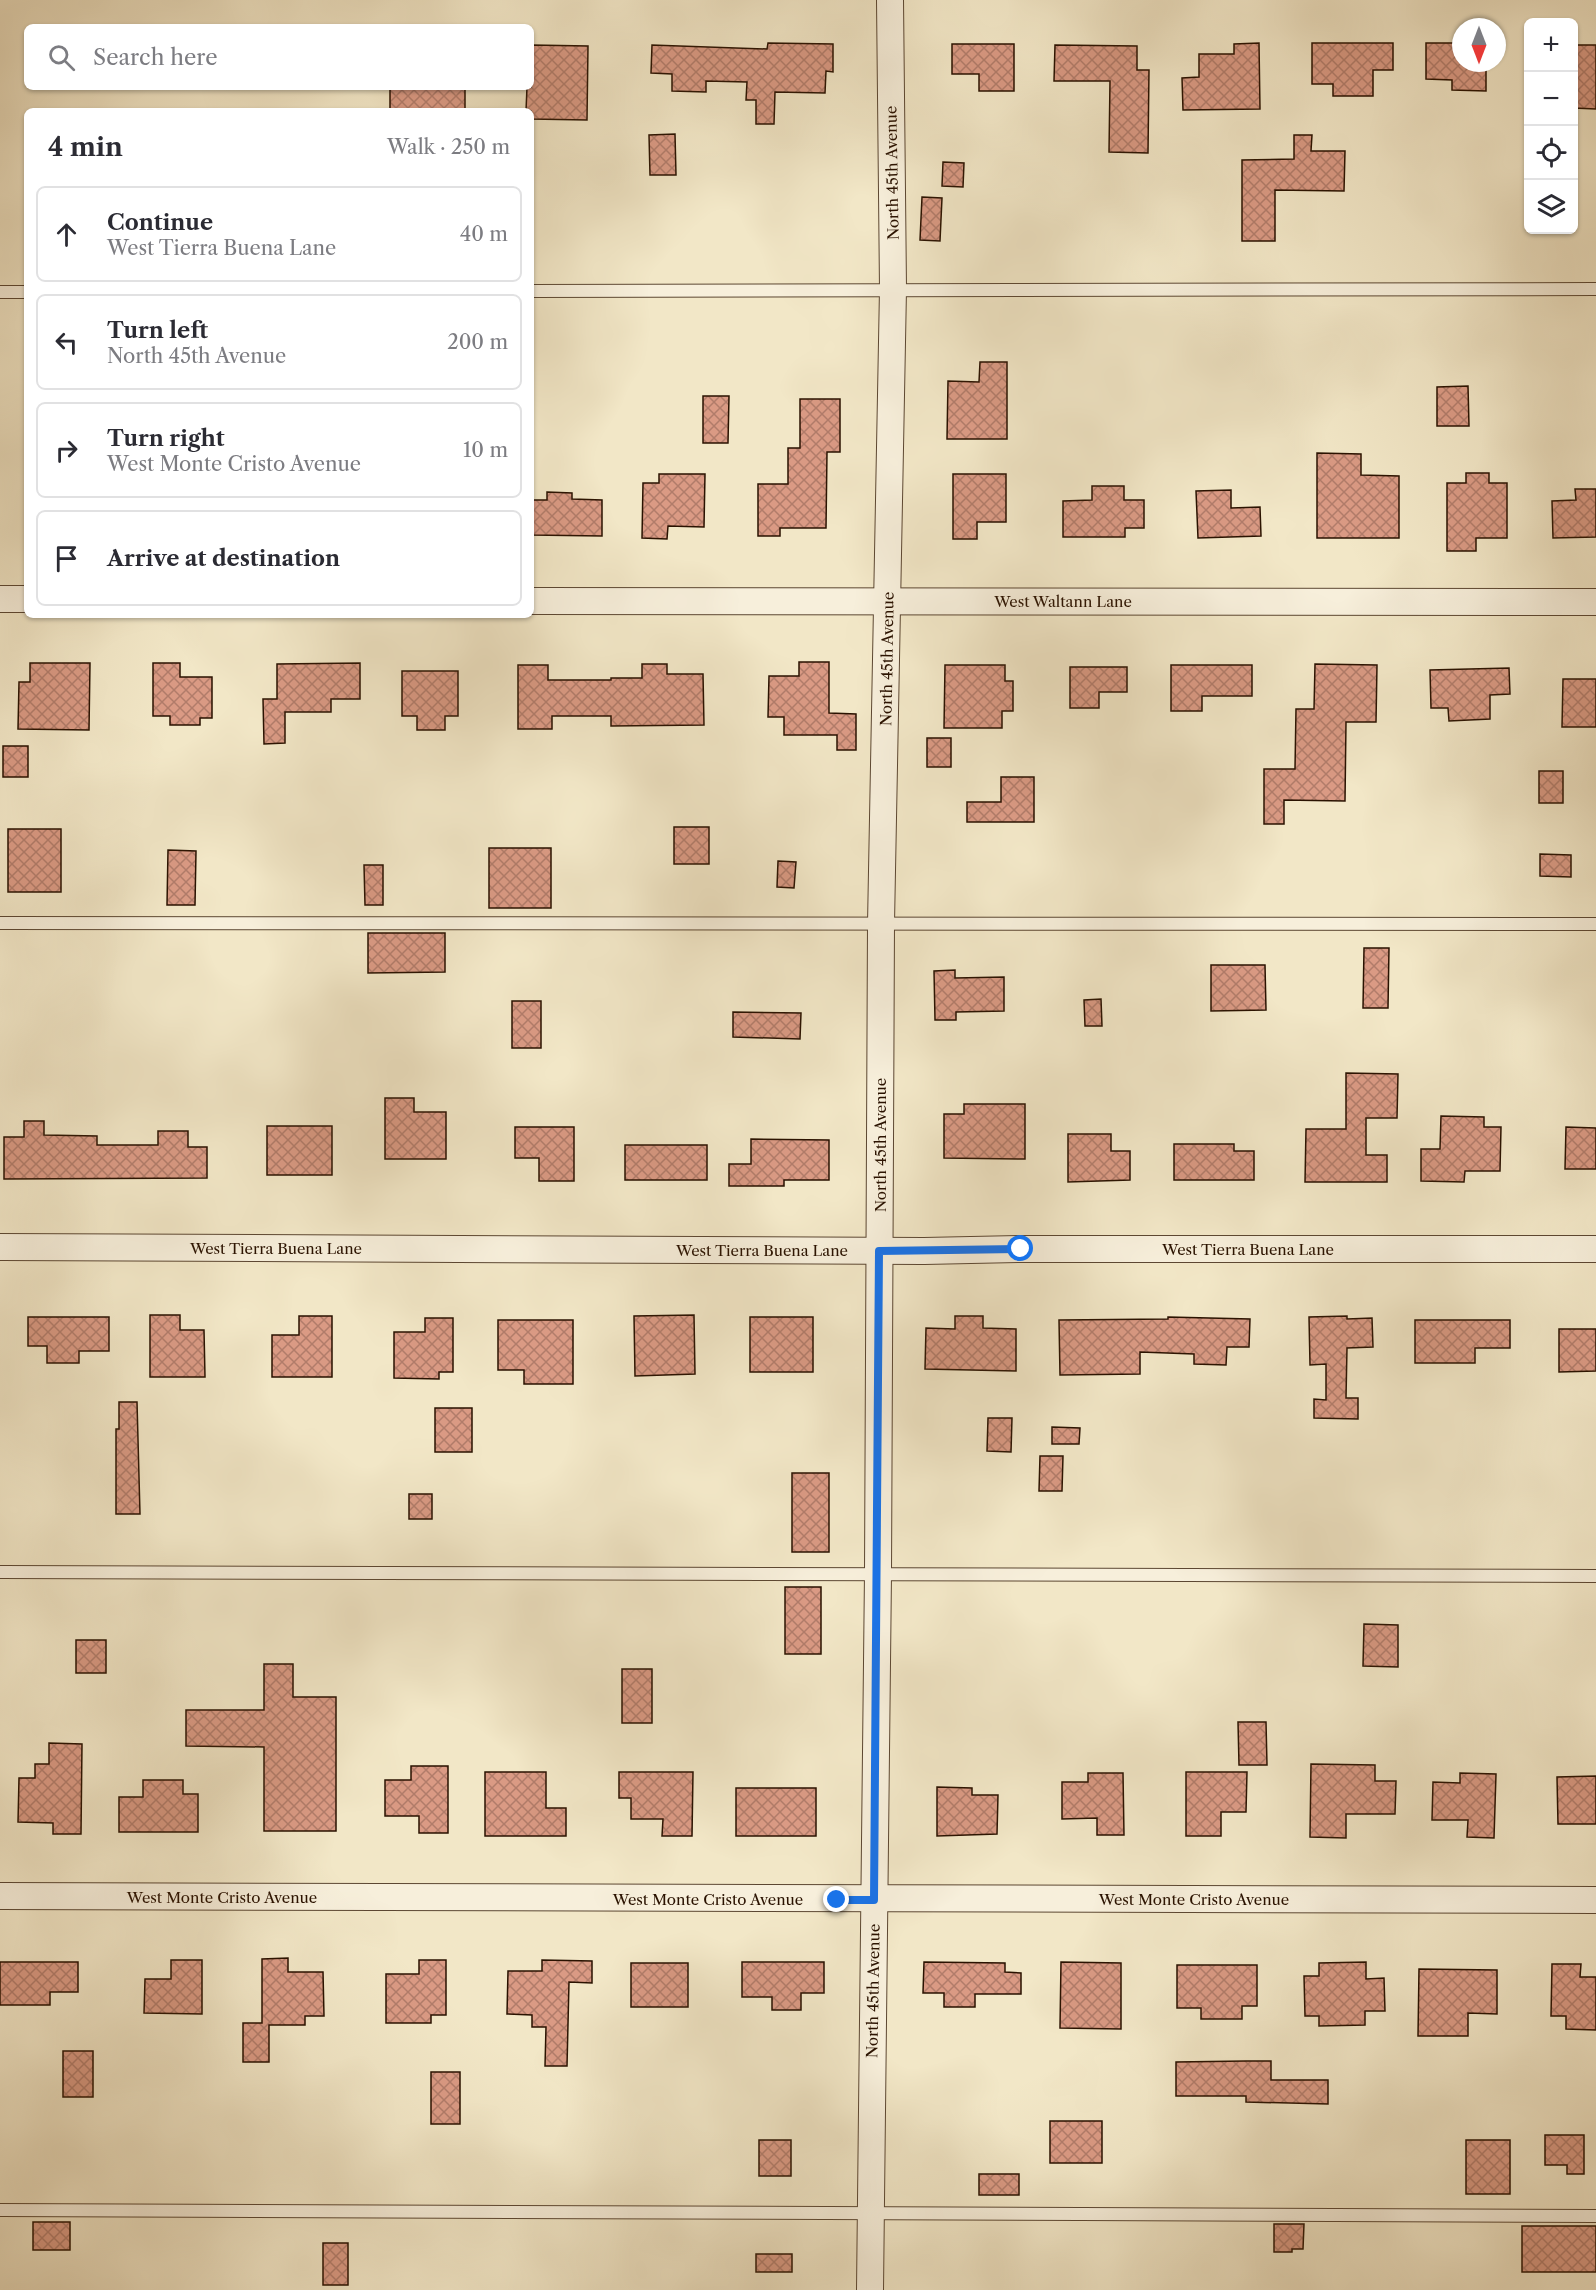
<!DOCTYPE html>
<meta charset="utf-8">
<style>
:root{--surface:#fff;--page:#f7f7f7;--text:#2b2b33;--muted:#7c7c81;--line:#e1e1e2}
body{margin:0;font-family:"Libre Caslon Text",serif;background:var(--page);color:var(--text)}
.controls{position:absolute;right:18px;top:18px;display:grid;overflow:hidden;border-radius:9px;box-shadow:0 2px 4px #0004}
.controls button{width:54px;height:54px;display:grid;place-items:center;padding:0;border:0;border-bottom:2px solid var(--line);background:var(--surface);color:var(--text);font:30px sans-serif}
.compass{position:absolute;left:1452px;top:18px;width:54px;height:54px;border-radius:50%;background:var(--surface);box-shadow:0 2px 4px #0004;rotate:180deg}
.stop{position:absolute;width:18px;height:18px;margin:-14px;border:4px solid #1a73e8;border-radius:50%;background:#fff}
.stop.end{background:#1a73e8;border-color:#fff;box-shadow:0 2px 6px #0008}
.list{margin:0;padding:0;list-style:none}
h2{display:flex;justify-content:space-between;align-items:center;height:78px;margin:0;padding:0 24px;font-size:26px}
h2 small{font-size:20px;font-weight:400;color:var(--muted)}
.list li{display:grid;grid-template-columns:39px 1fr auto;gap:18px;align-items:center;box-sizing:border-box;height:96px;margin:0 12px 12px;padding:0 12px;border:2px solid var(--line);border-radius:9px}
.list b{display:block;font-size:22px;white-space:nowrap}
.list p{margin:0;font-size:20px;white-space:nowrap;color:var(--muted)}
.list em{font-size:20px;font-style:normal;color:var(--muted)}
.icon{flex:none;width:33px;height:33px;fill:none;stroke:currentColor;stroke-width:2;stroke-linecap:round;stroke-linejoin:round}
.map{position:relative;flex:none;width:1596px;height:2290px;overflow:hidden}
.search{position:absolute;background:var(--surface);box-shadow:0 2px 4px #0004;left:24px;top:24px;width:510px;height:66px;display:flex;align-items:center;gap:15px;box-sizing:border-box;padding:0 21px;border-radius:9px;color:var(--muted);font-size:22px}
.panel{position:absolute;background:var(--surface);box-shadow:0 2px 4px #0004;left:24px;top:108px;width:510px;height:510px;border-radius:9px}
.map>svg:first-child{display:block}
.building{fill:url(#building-cross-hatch);stroke:#2a1200;stroke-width:1.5}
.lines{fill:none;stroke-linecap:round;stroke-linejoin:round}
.lane-casing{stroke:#5c4732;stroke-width:14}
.street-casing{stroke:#5c4732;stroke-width:28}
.lane{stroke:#f7efdb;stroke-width:12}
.street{stroke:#f7efdb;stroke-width:26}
.route{stroke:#1a73e8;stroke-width:8}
.labels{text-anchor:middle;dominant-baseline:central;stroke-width:4.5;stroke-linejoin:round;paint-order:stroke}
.street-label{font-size:15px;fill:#2a1200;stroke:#f7efdb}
</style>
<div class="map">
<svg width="1596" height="2290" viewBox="0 0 1596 2290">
<defs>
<pattern id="building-cross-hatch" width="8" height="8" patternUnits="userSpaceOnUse" patternTransform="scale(1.5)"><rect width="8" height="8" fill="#da9a84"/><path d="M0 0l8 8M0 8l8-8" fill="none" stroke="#b17c6a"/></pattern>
</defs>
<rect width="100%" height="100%" fill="#f2e7c7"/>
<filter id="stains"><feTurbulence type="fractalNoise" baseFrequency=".00333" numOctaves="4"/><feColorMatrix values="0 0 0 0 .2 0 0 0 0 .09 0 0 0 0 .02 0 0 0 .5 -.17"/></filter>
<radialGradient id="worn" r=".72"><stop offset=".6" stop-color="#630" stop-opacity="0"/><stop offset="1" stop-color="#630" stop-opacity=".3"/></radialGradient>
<g class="building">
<path d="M768 43 833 44V72L826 71 825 93 775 92 774 124H756V100H746L747 82 706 81V92L672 91V74L651 73 652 45 767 49Z"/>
<path d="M1259 43 1260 109 1183 110 1182 78 1199 77V54H1234V44Z"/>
<path d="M1312 43H1393V70H1373V96H1333V84H1312Z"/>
<path d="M1426 43H1461V63H1486V91L1452 90V80L1426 79Z"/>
<path d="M952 44H1014V91H979V74H952Z"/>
<path d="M531 45 588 46 587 120 531 119V111H526L527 87H531Z"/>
<path d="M1055 45 1137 46V70H1149L1148 153 1109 152 1110 81H1054Z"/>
<path d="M1574 45H1596V109L1574 108Z"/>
<rect x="390" y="87" width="75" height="24"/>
<path d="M675 134 676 175H650L649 135Z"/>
<path d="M1294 135H1312L1311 151H1345L1344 191 1275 190V241H1242V160L1294 159Z"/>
<path d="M943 162 964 163 963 187 942 186Z"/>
<path d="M922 197 942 198 940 241 920 240Z"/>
<path d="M980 362H1007V439H947L948 381 979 382Z"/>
<path d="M1468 386 1469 426H1437V387Z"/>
<path d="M703 396H729L728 443H703Z"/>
<path d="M800 399H840V452H827L826 528H780V536H758V484H788V448H800Z"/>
<path d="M1317 453 1361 454V475L1399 476V538H1317Z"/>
<path d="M1466 473H1489V483H1507V538H1476V551H1447V483H1466Z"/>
<path d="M659 474H705L704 527 668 526 667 539 642 538 643 483H659Z"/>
<path d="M953 474H1006V522H977V539H953Z"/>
<path d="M1092 486H1124V500H1144V528H1125V537H1063V501L1092 500Z"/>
<path d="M1575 489H1596V537L1553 538 1552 501 1576 500Z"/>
<path d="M1231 490V508L1260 507 1261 536 1198 538 1196 491Z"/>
<path d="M547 492 572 493V499L602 500V536L531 535V500H547Z"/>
<path d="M799 662H829V713L856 714V750H837V735H784V717H768L769 676H799Z"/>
<path d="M30 663H90L89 730 18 729 19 682H30Z"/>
<path d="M153 663H180V677H212V718H200V725H170V716H153Z"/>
<path d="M360 663V699H331V712H285V743L264 744 263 699H277V664Z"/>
<path d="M642 664H667V674H703L704 725 611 726V716H552V729H518V665H548V680H611V678H642Z"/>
<path d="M1315 664 1377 665 1376 722H1346L1345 801 1284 800V824H1264V769H1295L1296 709H1314Z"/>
<path d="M945 665H1005V681H1013V711H1002V728H944Z"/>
<path d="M1171 665H1252V696H1202V711H1171Z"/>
<path d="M1070 667H1127V692H1099V708H1070Z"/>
<path d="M1509 668 1510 694 1490 695V719L1449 721 1448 708H1431L1430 670Z"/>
<path d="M402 671H458V716H445V730H417V716H402Z"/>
<path d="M1563 679H1596V727H1562Z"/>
<rect x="927" y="738" width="24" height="29"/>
<rect x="3" y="746" width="25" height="31"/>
<rect x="1539" y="771" width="24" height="32"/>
<path d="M1001 777H1034V822H967V802H1001Z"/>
<rect x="674" y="827" width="35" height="37"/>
<rect x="8" y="829" width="53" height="63"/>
<rect x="489" y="848" width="62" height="60"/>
<path d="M168 850 196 851 195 905H167Z"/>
<path d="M1540 854 1571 855V877L1540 876Z"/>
<path d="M778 861 796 862 794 888 777 887Z"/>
<path d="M364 865H383V905H365Z"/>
<path d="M368 933H445V972L368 973Z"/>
<path d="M1364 948H1389L1388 1008H1363Z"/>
<path d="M1211 965H1265L1266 1010 1211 1011Z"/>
<path d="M955 970V978L1004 977V1011L956 1012V1020H935L934 971Z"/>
<path d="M1101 999 1102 1026H1085L1084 1000Z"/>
<rect x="512" y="1001" width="29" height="47"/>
<path d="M733 1012 801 1013 800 1039 733 1037Z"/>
<path d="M1346 1073 1398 1074 1397 1118H1366V1155H1387V1182H1305L1306 1129H1346Z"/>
<path d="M385 1098H414V1112H446V1159H385Z"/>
<path d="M964 1104H1025V1159L944 1158V1114H964Z"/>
<path d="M1441 1116 1484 1117V1127H1501L1500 1171H1465L1464 1182 1421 1181V1149H1440Z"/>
<path d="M24 1121H44V1135L97 1136V1145H158V1131H188V1147H207V1178L4 1179V1137H24Z"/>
<rect x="267" y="1126" width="65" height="49"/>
<path d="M515 1127H574V1181H539V1158H515Z"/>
<path d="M1566 1127 1596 1128V1169H1565Z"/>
<path d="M1068 1134H1111V1151H1130V1180L1068 1182Z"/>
<path d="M751 1139 829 1140V1180H784V1186H729V1164H751Z"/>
<path d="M1174 1144H1234V1151H1254V1180H1174Z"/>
<rect x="625" y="1145" width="82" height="35"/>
<path d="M150 1315H180V1330H204L205 1377H150Z"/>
<path d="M694 1315 695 1374 635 1376 634 1316Z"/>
<path d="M299 1316H332V1377H272V1335H299Z"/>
<path d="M955 1316H983V1328L1016 1329V1371L925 1369 926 1328 955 1329Z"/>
<path d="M1347 1316V1319L1372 1318 1373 1347 1347 1348 1346 1398H1358V1419L1314 1418V1399L1326 1400V1364L1310 1365 1309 1317Z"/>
<path d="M28 1317H109V1351H79V1363H47V1346H28Z"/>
<rect x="750" y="1317" width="63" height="55"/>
<path d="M1168 1317 1250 1319 1249 1347H1227L1226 1365 1194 1364V1354L1140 1352V1374L1060 1375 1059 1320 1168 1319Z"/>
<path d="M425 1318H453V1372H439V1379L394 1378V1332H425Z"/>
<path d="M498 1320H573V1384H524V1370H498Z"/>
<path d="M1415 1320H1510V1348H1475V1363H1415Z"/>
<path d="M1559 1329H1596V1371L1559 1372Z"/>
<path d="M119 1402H137L140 1514H116V1429H119Z"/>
<rect x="435" y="1408" width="37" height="44"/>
<path d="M988 1418H1012L1011 1452 987 1451Z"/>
<path d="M1052 1427 1080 1428 1079 1444H1052Z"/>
<path d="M1040 1456H1063L1062 1491H1039Z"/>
<rect x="792" y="1473" width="37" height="79"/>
<rect x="409" y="1494" width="23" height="25"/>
<rect x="785" y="1587" width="36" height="67"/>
<path d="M1364 1624 1398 1625V1667L1363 1666Z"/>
<rect x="76" y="1640" width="30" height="33"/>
<path d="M264 1664H293V1697H336V1831H264V1747L186 1746V1710H264Z"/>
<rect x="622" y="1669" width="30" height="54"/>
<path d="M1238 1722H1266L1267 1765H1239Z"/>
<path d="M49 1743 82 1744 81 1834H53V1823L18 1822 19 1778H35V1764H49Z"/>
<path d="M1311 1764 1375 1765V1781H1396L1395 1814H1346V1838L1310 1837Z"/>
<path d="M411 1766H448V1833H419V1816H385V1780H411Z"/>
<path d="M485 1772H546V1808H566V1836H485Z"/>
<path d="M619 1772H693L692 1836H662L663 1819H631V1798H619Z"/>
<path d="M1186 1772H1247L1246 1812H1221V1836H1186Z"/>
<path d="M1088 1773H1123L1124 1835H1097V1818L1062 1819V1782H1088Z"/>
<path d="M1460 1773 1496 1774 1494 1838 1467 1837 1468 1820H1432L1433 1782 1460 1783Z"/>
<path d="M1596 1776V1824H1558L1557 1777Z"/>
<path d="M143 1780H183V1794H198V1832H119V1797H143Z"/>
<path d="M937 1787 972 1788V1795H998L997 1834 937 1836Z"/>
<rect x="736" y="1788" width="80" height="48"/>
<path d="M288 1958V1972H323L324 2016H305V2025H269V2062H243V2023H262V1959Z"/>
<path d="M171 1960H202V2014L144 2013 145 1979H171Z"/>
<path d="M419 1960H446V2015H431V2023H386V1974H419Z"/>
<path d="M542 1960 592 1961V1983L569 1982 567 2066H545L546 2027H532V2015L507 2014 508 1971H542Z"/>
<path d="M0 1962H78V1992H50V2005H0Z"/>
<path d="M742 1962H824V1993H801V2010H772V1997H742Z"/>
<path d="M924 1962 1005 1963V1972L1021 1973V1994H975V2007H944V1993H923Z"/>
<path d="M1061 1962 1121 1963V2029L1060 2028Z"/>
<path d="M1366 1962V1979L1384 1978 1385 2011H1365V2025L1319 2026V2016H1305L1304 1976H1319V1963Z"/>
<rect x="631" y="1963" width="57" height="44"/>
<path d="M1552 1964H1581L1580 1977H1596V2030L1566 2029V2016H1551Z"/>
<path d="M1177 1965H1257V2006H1242V2019H1201V2008H1177Z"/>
<path d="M1419 1969 1497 1970V2014L1468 2013V2036H1418Z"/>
<rect x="63" y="2051" width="30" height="46"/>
<path d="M1246 2061H1271V2080H1328V2104L1246 2102V2096H1176V2062Z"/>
<rect x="431" y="2072" width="29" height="52"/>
<rect x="1050" y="2121" width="52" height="42"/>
<path d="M1545 2135H1584V2174H1567V2165H1545Z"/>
<rect x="759" y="2140" width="32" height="36"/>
<rect x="1466" y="2140" width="44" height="54"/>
<rect x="979" y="2174" width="40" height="21"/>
<rect x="33" y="2222" width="37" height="28"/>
<path d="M1274 2224H1304L1303 2249H1292V2252H1274Z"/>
<rect x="1522" y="2226" width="74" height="46"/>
<rect x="323" y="2243" width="25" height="42"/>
<rect x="756" y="2254" width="36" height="18"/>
</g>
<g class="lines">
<g class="lane-casing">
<g id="lane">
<path d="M531 291 1596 289"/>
<path d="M0 292H27"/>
<path d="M0 923 1596 924"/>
<path d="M0 1572 1596 1576"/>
<path d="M0 2210 1596 2216"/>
</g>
</g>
<g class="street-casing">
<g id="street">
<path d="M0 599H27"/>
<path d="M531 601 1596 602"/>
<path d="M0 1247 924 1251 1021 1249H1596"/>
<path d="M0 1896 1596 1900"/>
<path d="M870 2290 878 1573 881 924 893 289 890 0"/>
</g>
</g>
<use href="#lane" class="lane"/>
<use href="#street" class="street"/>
</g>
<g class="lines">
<path class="route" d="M837 1900H874L879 1251 1021 1249"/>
</g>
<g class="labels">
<g class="street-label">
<text transform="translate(892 173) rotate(-91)">North 45th Avenue</text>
<text x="1063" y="601">West Waltann Lane</text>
<text transform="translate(887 659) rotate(-89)">North 45th Avenue</text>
<text transform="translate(880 1145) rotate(-90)">North 45th Avenue</text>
<text x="276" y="1248">West Tierra Buena Lane</text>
<text x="1248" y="1249">West Tierra Buena Lane</text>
<text x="762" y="1250">West Tierra Buena Lane</text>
<text x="222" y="1897">West Monte Cristo Avenue</text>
<text x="708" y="1899">West Monte Cristo Avenue</text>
<text x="1194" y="1899">West Monte Cristo Avenue</text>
<text transform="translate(873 1991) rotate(-89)">North 45th Avenue</text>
</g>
</g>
<rect width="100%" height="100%" filter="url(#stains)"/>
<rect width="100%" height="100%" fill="url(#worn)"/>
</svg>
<div class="controls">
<button>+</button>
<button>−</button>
<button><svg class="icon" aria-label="locate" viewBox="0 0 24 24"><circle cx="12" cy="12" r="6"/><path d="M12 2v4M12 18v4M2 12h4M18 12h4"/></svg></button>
<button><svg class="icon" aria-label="layers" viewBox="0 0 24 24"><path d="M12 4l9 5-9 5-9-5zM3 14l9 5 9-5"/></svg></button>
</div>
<svg class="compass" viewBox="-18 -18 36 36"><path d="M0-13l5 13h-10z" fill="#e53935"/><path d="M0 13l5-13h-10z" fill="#7c7c81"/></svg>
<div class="stop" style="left:1021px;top:1249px"></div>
<div class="stop end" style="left:837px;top:1900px"></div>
<div class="search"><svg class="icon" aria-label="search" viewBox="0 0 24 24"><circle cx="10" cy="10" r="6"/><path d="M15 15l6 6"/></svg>Search here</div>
<section class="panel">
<h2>4 min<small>Walk · 250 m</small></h2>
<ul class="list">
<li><svg class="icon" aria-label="ahead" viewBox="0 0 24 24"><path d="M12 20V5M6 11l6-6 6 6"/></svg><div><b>Continue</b><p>West Tierra Buena Lane</p></div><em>40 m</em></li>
<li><svg class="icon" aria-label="left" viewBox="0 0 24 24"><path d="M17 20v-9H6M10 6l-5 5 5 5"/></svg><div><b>Turn left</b><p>North 45th Avenue</p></div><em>200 m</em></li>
<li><svg class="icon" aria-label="right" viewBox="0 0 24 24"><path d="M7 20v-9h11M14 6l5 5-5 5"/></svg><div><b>Turn right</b><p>West Monte Cristo Avenue</p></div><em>10 m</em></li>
<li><svg class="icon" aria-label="arrive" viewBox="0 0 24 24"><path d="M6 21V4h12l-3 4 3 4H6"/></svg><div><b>Arrive at destination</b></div></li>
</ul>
</section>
</div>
